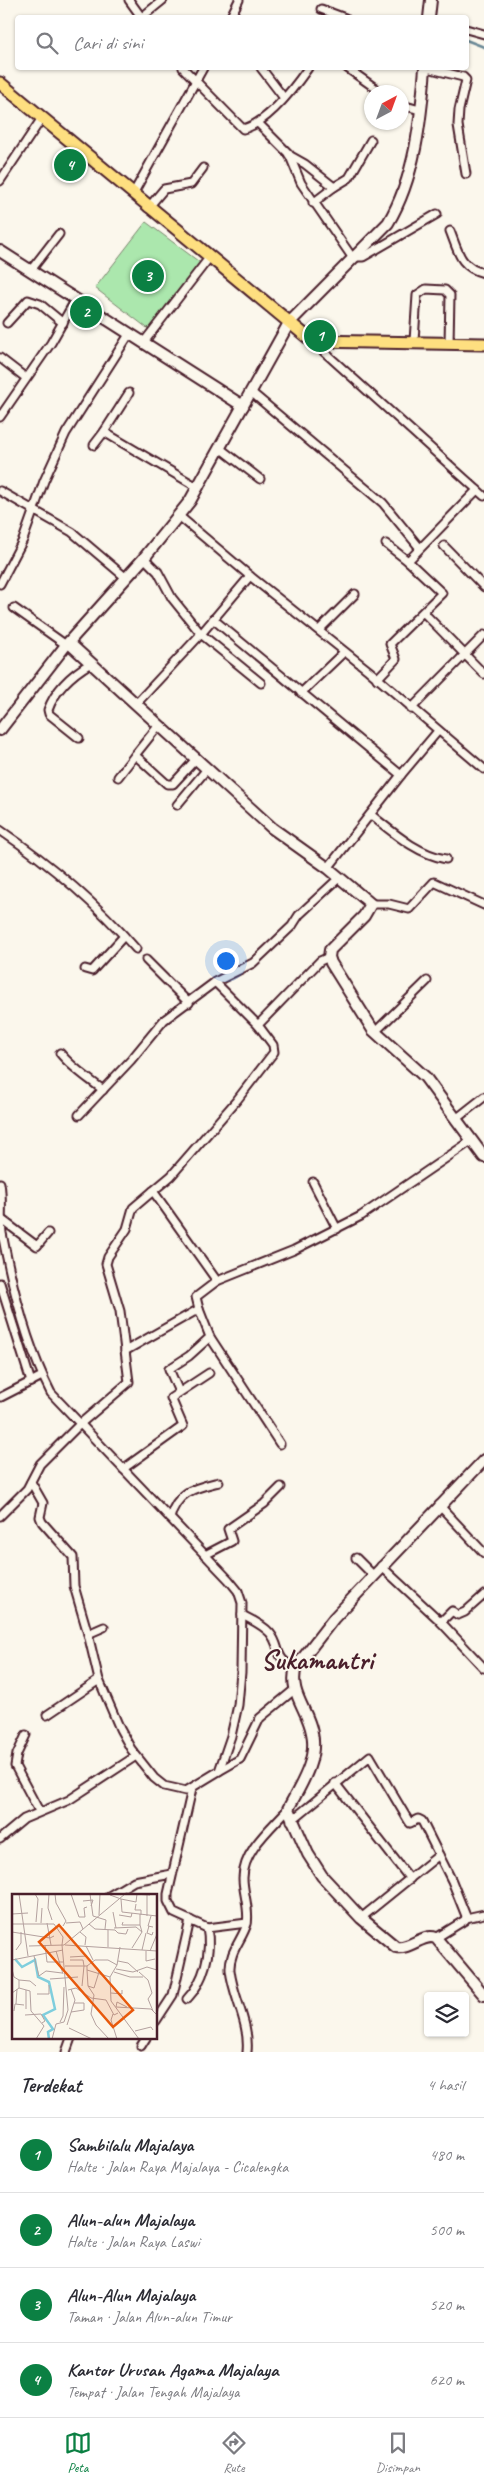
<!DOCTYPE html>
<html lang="id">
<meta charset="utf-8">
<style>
:root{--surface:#fff;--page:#f7f7f7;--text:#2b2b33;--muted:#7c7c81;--line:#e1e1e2;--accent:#0b8043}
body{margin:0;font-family:Caveat,sans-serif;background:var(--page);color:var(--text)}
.controls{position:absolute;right:15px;bottom:15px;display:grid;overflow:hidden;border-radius:5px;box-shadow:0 1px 4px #0004}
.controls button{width:45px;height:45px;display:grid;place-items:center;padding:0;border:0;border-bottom:1px solid var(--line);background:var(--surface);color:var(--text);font:25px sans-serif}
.compass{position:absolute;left:364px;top:85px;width:45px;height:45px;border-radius:50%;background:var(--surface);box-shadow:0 1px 4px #0004;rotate:41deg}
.you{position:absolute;left:225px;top:960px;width:18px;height:18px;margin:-12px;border:4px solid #fff;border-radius:50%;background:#1a73e8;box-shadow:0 0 0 8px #1a73e833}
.badge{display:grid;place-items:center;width:32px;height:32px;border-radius:50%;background:var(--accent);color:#fff;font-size:16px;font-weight:700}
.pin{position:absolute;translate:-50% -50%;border:2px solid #fff;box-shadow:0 1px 5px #0006}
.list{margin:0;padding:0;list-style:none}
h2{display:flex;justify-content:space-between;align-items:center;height:65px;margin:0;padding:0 20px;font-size:21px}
h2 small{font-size:16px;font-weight:400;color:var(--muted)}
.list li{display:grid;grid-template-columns:32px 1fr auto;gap:15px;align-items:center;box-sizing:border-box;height:75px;padding:0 20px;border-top:1px solid var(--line)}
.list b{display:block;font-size:19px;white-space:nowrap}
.list p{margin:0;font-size:16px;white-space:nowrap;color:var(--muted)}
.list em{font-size:16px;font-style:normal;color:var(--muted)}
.icon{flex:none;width:28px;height:28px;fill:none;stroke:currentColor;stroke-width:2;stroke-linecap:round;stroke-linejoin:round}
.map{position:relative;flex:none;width:484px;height:2052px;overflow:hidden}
.search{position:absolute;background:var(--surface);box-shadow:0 1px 4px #0004;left:15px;right:15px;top:15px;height:55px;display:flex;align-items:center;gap:12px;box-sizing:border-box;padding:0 18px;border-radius:5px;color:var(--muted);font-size:19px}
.sheet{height:365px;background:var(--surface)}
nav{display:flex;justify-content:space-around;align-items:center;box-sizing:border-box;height:70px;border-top:1px solid var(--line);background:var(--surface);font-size:14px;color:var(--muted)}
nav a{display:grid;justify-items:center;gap:2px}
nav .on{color:var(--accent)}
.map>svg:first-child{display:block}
.green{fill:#abe7ad;stroke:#7a836c}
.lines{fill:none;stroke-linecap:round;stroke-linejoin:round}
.stream{stroke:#6a8896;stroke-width:2.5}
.street-casing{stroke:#4a1f2b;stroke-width:11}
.secondary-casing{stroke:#4a1f2b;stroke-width:14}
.primary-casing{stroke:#4a1f2b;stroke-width:15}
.street{stroke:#fbf7ec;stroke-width:7}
.secondary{stroke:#fbf7ec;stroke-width:10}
.primary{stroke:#fedf80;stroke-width:11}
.labels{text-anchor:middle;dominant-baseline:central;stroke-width:4;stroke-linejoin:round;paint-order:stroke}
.quarter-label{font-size:28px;font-weight:bold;fill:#4a1f2b;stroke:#fbf7ec}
.inset-river{fill:none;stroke:#7fcedd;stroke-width:2.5}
.inset-road{fill:none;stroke:#b4a19f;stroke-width:1}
.view{fill:#e8590c;fill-opacity:0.15;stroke:#e8590c;stroke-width:2.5}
.inset-edge{fill:none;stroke:#4a1f2b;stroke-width:2.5}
</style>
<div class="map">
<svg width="484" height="2052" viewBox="0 0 484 2052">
<rect width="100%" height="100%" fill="#fbf7ec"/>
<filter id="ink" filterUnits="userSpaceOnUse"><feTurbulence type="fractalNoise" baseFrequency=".02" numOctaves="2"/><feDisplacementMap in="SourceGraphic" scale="10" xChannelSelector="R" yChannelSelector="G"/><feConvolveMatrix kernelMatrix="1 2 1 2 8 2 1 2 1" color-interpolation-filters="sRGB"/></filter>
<g filter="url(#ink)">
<path class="green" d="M146 222 202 264 151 331 95 288Z"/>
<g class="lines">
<path class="stream" d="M466 40 484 47"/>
<g class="street-casing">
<g id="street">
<path d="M129 0 142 18"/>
<path d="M321 9 345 18"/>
<path d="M142 17 163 0"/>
<path d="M230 18 239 0"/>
<path d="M466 29 484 34"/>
<path d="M183 68 243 129C267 123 294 88 308 68"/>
<path d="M261 68 284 98"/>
<path d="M347 68 381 92"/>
<path d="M427 68 463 77 466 80 459 110 458 125 466 174"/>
<path d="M402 105 420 110"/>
<path d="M258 123 289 154 301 183 352 257H363L437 214"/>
<path d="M289 155 305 164 334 187 349 178 371 140"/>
<path d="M0 181 42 118"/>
<path d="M133 194 203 68"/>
<path d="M313 203 334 187"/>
<path d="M148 208 164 189 191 184 203 168"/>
<path d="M450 231C458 251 460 268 484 273"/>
<path d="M31 270 59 234"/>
<path d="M7 323 28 300 40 304 63 323"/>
<path d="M312 341 484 496"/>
<path d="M414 341 417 295 426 289 445 290 450 295 449 343"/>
<path d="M144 342 209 258"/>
<path d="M0 358 26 378"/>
<path d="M251 392 383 503 419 547"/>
<path d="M0 417 51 343 76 299"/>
<path d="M104 432 129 393"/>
<path d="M94 445 104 432 199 488"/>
<path d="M221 449 260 479"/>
<path d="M0 491 72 532 125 577"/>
<path d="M444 546 484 587"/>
<path d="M144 558 158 572 172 598 201 634 250 576 179 516"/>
<path d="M408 561 477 490"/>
<path d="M250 576 368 670 484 769"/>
<path d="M0 584 23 540 44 481 66 433 130 333"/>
<path d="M14 608 66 645"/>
<path d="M424 613 484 674"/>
<path d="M213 619 401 775 328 868"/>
<path d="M319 630 355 594"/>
<path d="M377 679 396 659 390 644 442 593 408 561 386 544"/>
<path d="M301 693 344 652"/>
<path d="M136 704 201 634 261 683"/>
<path d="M411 709 484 635"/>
<path d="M159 725 135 755 167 784H173L196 759"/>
<path d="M79 738 49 714 48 710C56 688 72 674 91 663"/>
<path d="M401 775 438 731"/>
<path d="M118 777 135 755"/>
<path d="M177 805 207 769"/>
<path d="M371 815C394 833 417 854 446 859"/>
<path d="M0 830C50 864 96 903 136 949"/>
<path d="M371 904H389L409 909 434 882 484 905"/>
<path d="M146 960 189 1003"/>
<path d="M85 969 92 971 124 936"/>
<path d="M215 982 258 1025"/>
<path d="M375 1032 427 981"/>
<path d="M60 1053C72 1068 88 1078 103 1090"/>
<path d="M79 1115 131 1060 164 1020 215 982 253 963 292 926 299 915 340 877"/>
<path d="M456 1119 484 1097"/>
<path d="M313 1182 337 1229"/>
<path d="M0 1183C3 1200 0 1217 2 1233 12 1287 26 1344 51 1393L229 1580 238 1591 242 1603 241 1672 238 1705 231 1736 219 1771 186 1791 164 1786 154 1778 131 1749 120 1729 99 1680 47 1715"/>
<path d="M153 1191 171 1176 237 1100 274 1052 273 1045 258 1025 320 961 329 957"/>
<path d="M1 1219 37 1246 48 1233"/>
<path d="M0 1283 31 1382"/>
<path d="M210 1337 280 1444"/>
<path d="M125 1351 199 1309 196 1297 217 1281"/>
<path d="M179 1392 169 1369 189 1356 210 1337 199 1309"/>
<path d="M1 1397 42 1376"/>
<path d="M123 1469 183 1426 171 1398 209 1373"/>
<path d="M31 1482 43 1503 40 1517 42 1522 73 1557 74 1586 88 1634"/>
<path d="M439 1505 484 1553"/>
<path d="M0 1516 27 1489 40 1464 80 1424 129 1382 120 1311 106 1264 108 1257 127 1229 133 1208 153 1191 217 1281 294 1250 361 1216 471 1141"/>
<path d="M170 1518C177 1491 195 1488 219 1482"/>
<path d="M205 1555 232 1541 228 1529 264 1504 281 1487"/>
<path d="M356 1558 373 1575"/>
<path d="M381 1566 439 1620 484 1668"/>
<path d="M242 1615C252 1620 263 1625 270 1633 282 1647 273 1660 296 1667"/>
<path d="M441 1622 452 1611 458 1615 465 1612 484 1595"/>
<path d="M99 1680 88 1634 104 1627"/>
<path d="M26 1735 17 1754 15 1766 39 1811"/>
<path d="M219 1771 240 1759 260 1718 294 1690"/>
<path d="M335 1783 410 1879"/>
<path d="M192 1789 168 1894V1901L174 1913 207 1928 247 1923"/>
<path d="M291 1821 370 1756 408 1820 410 1823 418 1819 422 1821 452 1881 466 1916 465 1920 436 1938"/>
<path d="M0 1839 24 1819 69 1800 136 1756"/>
<path d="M109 1896 134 1881 172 1874"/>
<path d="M361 1918 439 1855"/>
<path d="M466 1918 484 1914"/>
<path d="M187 1999C204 1981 212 1952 207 1928"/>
<path d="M156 2021 173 1995 190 1920"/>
<path d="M141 2046 146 2038"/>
<path d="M66 2052 71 2038"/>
<path d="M247 2052C250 2023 233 1998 230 1970 229 1952 242 1940 247 1924 250 1909 243 1893 243 1878 243 1851 271 1828 288 1809"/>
</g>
</g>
<g class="secondary-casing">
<g id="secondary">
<path d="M429 18 431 0"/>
<path d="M0 251 243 406"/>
<path d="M69 643 272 828 328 868 371 904 364 916 330 950 329 957 331 963 373 1030 425 1077 484 1157"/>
<path d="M0 730 66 645 144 558 190 501 289 323 388 223C415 178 421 120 425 68"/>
<path d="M484 1460 334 1618 296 1667C288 1693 308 1709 312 1733 318 1760 300 1786 288 1809L308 1854 322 1876 361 1918 396 1947C410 1950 423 1933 436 1938L484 1995"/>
</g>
</g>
<g class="primary-casing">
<path id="primary" d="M0 83 312 341 484 344"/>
</g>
<use href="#street" class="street"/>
<use href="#secondary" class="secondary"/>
<use href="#primary" class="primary"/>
</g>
</g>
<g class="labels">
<g class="quarter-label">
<text x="317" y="1659">Sukamantri</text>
</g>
</g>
<g transform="translate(12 1894)">
<rect width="145" height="145" fill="#fbf7ec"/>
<path class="inset-river" d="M3 65 10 73 23 66 26 83 37 88 43 115 31 121 41 135 36 138 37 145"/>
<path class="inset-road" d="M7 0 16 62M23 0 26 5 24 28M37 0 36 14 40 26M43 0 44 9 54 27 51 32M59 0 67 23H73L72 14 75 13M78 0 81 22 94 26 93 35M121 0 138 1M98 1 109 5 110 18 145 22M109 5 124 8 125 0M71 7 81 6 79 12M124 10 123 16H129V21M101 18 104 34M0 20 16 19M87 21 88 0M107 21 119 23 120 19M135 22V1M139 22 136 32 141 33M111 28 110 31H128V20M29 29 30 14M35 29 39 51M54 29 68 28 71 35M1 30H42L51 43 50 51M77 30 83 35 103 36 106 39 114 40 116 35M137 32 135 39 140 41 141 38M102 34 124 33 130 38M96 36V53M0 38 38 44 42 42M68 38 74 43 73 51M33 51 35 68H51M53 51 145 57M17 52 52 51 113 0M74 52 81 66M120 54 130 38 128 31M4 56 9 49V38M130 56 134 39M44 57 51 80M134 57V67L143 65M138 57 145 40M22 62 27 82 34 77 50 79M58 63 75 62M0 66 51 56M58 66H71L72 72M106 67 116 69 126 78M53 72H75V76L98 83 99 107 127 145M75 72 83 66H96L105 71M0 75 2 83 7 86V94M104 75 121 78 135 73 145 76M75 76 76 92M87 78 82 94 76 92 82 101 79 120 84 131 97 145M102 78 118 83H131M127 78 136 86 140 99 136 105 141 117M98 83 105 71 108 53M38 85 66 83M7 86 18 87 24 92M70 92 72 72M14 96V115M56 96 64 94 79 104 94 106 102 121 106 119M0 99 7 94 18 97 19 117 32 132 24 145M99 99 110 100V96M25 100H37V91M4 110 5 95M104 113 139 115 145 121M104 113 105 108 115 113M2 117 3 110 12 111M59 118 72 116V109H62M101 120 99 126 105 145M13 121 29 120 33 127 30 129M48 128 51 122 52 93M55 131 63 106 59 95M57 134 80 145M123 137 139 133 141 136M40 145 44 130 52 128 56 116 50 51"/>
<path class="view" d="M47 31 121 116 101 133 27 48Z"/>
<rect width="145" height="145" class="inset-edge"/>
</g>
</svg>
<div class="controls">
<button><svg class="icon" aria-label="layers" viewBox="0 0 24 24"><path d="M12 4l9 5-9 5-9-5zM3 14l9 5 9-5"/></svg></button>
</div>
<svg class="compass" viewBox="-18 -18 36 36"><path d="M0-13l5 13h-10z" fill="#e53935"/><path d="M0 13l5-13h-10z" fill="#7c7c81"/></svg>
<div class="you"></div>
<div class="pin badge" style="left:320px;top:336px">1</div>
<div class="pin badge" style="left:86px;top:312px">2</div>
<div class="pin badge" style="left:148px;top:276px">3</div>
<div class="pin badge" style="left:70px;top:165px">4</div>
<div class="search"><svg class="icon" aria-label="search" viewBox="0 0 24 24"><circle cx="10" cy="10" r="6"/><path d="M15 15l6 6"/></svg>Cari di sini</div>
</div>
<section class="sheet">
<h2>Terdekat<small>4 hasil</small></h2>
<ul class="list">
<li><span class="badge">1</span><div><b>Sambilalu Majalaya</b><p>Halte · Jalan Raya Majalaya - Cicalengka</p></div><em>480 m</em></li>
<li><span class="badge">2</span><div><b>Alun-alun Majalaya</b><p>Halte · Jalan Raya Laswi</p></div><em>500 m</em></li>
<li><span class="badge">3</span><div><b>Alun-Alun Majalaya</b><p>Taman · Jalan Alun-alun Timur</p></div><em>520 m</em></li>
<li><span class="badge">4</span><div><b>Kantor Urusan Agama Majalaya</b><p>Tempat · Jalan Tengah Majalaya</p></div><em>620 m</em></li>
</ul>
</section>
<nav>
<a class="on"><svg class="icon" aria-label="map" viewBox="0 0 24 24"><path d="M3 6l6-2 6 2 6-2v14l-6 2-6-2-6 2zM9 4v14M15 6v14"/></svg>Peta</a>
<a><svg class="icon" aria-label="directions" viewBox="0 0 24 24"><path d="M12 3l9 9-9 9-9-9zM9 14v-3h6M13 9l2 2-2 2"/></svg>Rute</a>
<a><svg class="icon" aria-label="saved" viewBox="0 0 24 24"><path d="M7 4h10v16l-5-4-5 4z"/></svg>Disimpan</a>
</nav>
